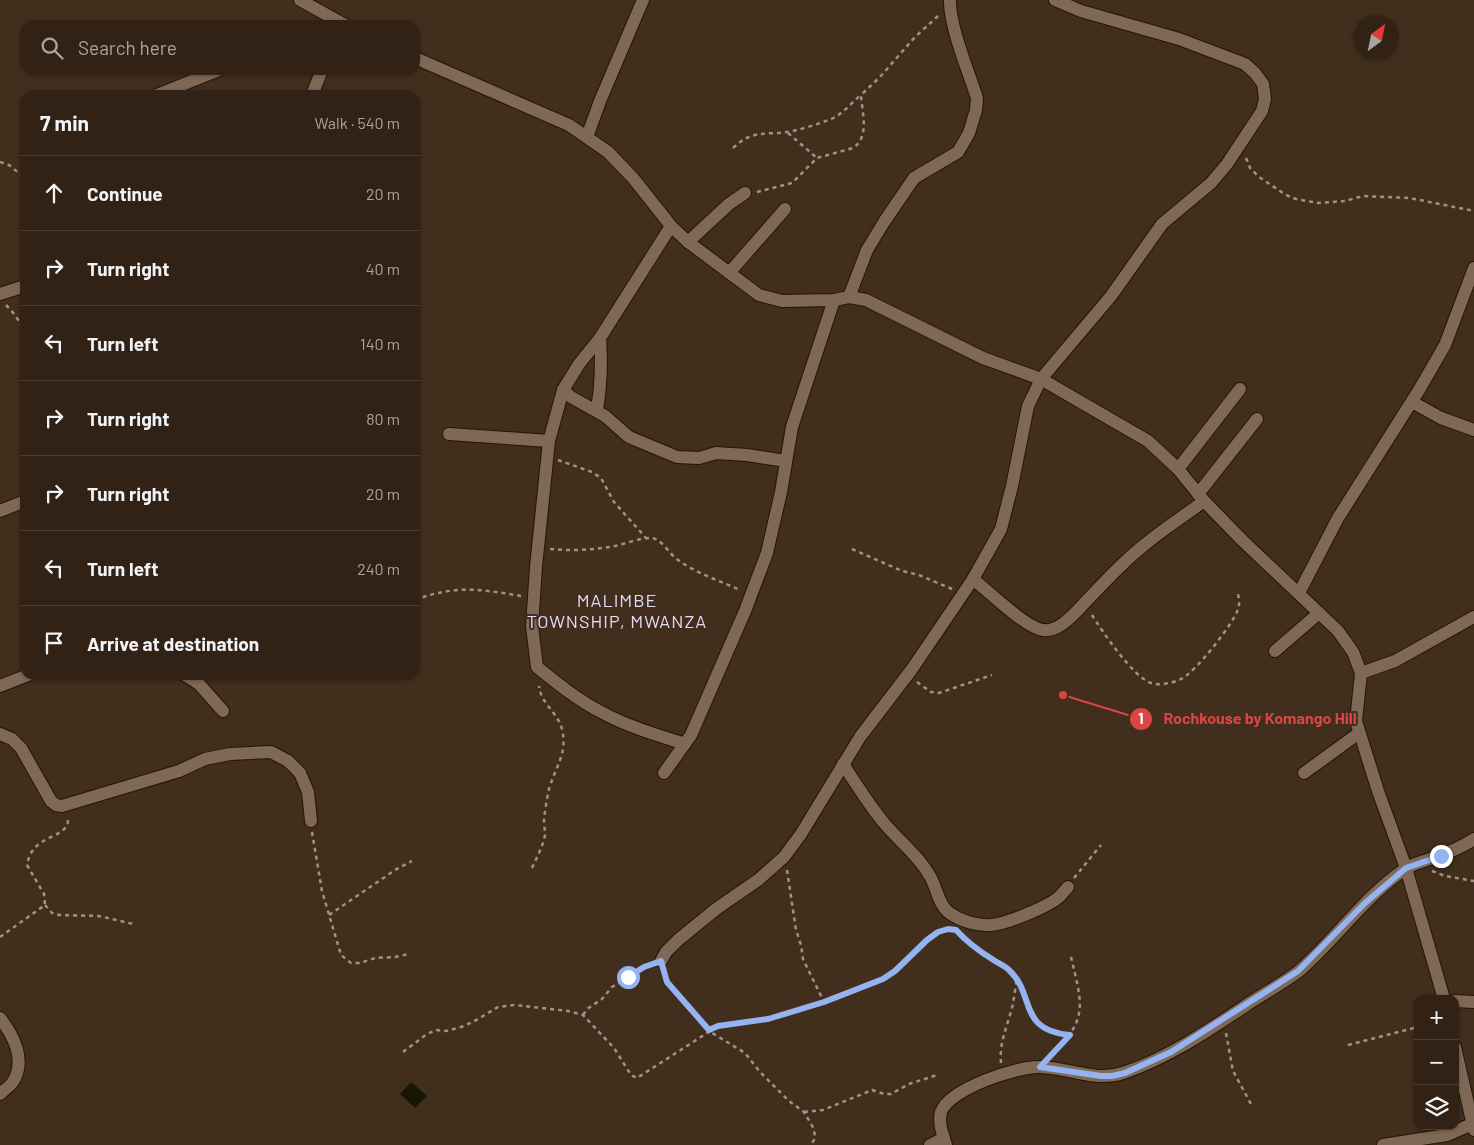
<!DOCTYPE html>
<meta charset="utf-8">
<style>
:root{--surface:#312215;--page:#392a1e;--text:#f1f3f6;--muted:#a8a4a0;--line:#4c3f34}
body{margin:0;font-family:Barlow,sans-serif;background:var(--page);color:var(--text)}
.controls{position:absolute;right:15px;bottom:15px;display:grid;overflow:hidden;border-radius:10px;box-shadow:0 1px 4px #0004}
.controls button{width:45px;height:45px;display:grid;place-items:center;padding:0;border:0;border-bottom:1px solid var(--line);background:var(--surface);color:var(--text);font:25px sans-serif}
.compass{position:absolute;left:1354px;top:15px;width:45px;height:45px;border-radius:50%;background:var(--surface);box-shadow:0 1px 4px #0004;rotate:33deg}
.stop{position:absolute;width:15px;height:15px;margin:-11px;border:4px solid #95b2f1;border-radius:50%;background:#fff}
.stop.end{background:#95b2f1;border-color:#fff;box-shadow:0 1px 5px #0008}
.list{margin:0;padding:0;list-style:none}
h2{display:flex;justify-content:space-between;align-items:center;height:65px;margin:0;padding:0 20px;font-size:21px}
h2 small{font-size:16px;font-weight:400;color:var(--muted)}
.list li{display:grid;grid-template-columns:32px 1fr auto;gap:15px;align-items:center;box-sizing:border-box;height:75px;padding:0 20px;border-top:1px solid var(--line)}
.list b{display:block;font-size:19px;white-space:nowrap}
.list em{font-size:16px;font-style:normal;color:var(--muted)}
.icon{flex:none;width:28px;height:28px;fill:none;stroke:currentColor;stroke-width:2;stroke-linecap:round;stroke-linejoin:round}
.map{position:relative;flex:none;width:1474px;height:1145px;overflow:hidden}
.search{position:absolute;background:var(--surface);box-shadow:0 1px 4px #0004;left:20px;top:20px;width:400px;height:55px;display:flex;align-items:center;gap:12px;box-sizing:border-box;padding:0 18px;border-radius:15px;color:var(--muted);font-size:19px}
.panel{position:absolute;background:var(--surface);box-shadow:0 1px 4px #0004;left:20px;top:90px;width:400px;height:590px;border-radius:15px}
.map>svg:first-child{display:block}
.water{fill:#161803}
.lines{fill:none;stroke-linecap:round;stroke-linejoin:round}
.minor-casing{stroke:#271505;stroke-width:14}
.path{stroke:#a29283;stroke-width:2.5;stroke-dasharray:4 4;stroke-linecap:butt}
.minor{stroke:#7f6855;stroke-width:12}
.route{stroke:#95b2f1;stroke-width:6}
.labels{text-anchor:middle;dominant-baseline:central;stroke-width:4;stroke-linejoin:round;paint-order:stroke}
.quarter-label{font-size:18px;letter-spacing:1px;fill:#e2dcf9;stroke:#412e1c}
.leader{fill:none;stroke:#db4544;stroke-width:2}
.callout-dot{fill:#db4544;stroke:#412e1c;stroke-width:2}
.mark-label{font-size:15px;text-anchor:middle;font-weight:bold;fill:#fff}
.callout-label{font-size:16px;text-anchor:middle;font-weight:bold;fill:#db4544;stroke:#412e1c;stroke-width:4;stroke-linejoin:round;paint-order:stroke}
</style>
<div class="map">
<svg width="1474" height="1145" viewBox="0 0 1474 1145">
<rect width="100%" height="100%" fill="#412e1c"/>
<path class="water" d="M411 1082 427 1096 415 1108 400 1094Z"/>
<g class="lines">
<g class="minor-casing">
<g id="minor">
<path d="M300 0 345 25"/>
<path d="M415 58 569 125 608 152 633 178 671 226 688 242 759 295 782 301 834 300 849 297 866 300 983 358 1041 379 1148 441 1178 469 1204 501 1243 541 1338 631 1353 652 1361 673 1356 721 1378 791 1406 868 1444 999"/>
<path d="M157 95 219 70"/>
<path d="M312 95 322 70"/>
<path d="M587 137 600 101 643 0"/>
<path d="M671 226 600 338 579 364 563 390 549 441 536 567 532 626 537 667C558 684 579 701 603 713 629 727 657 735 685 744"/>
<path d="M688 242 729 204 745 193"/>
<path d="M729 273 785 209"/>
<path d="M0 294 25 286"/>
<path d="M849 297 867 250 884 222 914 178 958 152 969 133 976 110 977 98C969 73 949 25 950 0"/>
<path d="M563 390 571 397 605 416 629 437 677 457 699 458 716 453 747 455 786 461"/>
<path d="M1412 402 1441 418 1474 430"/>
<path d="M597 410C601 386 602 363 600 338"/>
<path d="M449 434 549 441"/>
<path d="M1178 469 1240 389"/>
<path d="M1198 494 1257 419"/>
<path d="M0 511 25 501"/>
<path d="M973 579C988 591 1026 628 1043 630 1057 632 1069 619 1078 610 1099 588 1119 565 1143 546 1162 530 1184 516 1204 501"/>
<path d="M1299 593 1338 518 1419 390 1445 345 1474 268"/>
<path d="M1275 651 1319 613"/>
<path d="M1361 673 1395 661 1474 617"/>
<path d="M185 675 199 684 223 711"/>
<path d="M0 686 28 675"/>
<path d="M0 734 12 739 21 748 51 801 56 805 62 806 179 771 205 759 230 754 271 752 288 761 300 773 308 792 311 821"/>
<path d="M843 764C856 784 869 805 884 823 899 841 920 857 931 878 937 889 939 907 951 914 961 921 978 926 991 925 1006 924 1050 906 1060 896 1063 893 1065 890 1068 887"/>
<path d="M664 773 691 735 745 611 767 553 781 492 792 427 834 300"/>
<path d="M1304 773 1359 733"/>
<path d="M661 961 666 952 678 940 716 909 758 880 784 857 801 834 860 737 912 669 973 579 1001 529 1012 486 1028 406 1041 379 1111 296 1162 224 1211 183 1227 164 1262 111 1265 99 1263 84 1255 73 1245 64 1179 39 1081 11 1055 0"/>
<path d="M1455 1001 1474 1002"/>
<path d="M0 1018C14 1036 27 1062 12 1083 9 1087 4 1090 0 1094"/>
<path d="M1455 1047 1474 1130"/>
<path d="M930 1145 944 1138"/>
<path d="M946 1145C943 1135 938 1123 941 1112 949 1089 1017 1066 1041 1067 1068 1068 1096 1082 1123 1073 1168 1058 1209 1030 1248 1004 1265 993 1283 983 1299 971 1336 939 1364 897 1405 869 1412 864 1422 862 1430 859 1445 854 1461 848 1474 839"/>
<path d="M1383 1145 1447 1135 1472 1124"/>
</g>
</g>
<g class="path">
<path d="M788 133 817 158"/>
<path d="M733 148C752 130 763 135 787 132 797 131 821 123 831 119 843 114 851 103 861 95"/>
<path d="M1246 158 1250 168 1259 177 1286 195 1296 199 1318 203 1345 201 1363 196 1410 198 1474 211"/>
<path d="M0 162 9 165 25 178"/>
<path d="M757 192 792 183 817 158 853 148C870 137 862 113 861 95L880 77 915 37 938 16"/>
<path d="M6 305C15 314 22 324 25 335"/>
<path d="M558 460 592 472 601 478 614 502 646 538"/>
<path d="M550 549C572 551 593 550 615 546 625 544 642 537 652 538 663 540 669 554 678 560 696 573 720 581 740 590"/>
<path d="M852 549 902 571 919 575 952 589"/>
<path d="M415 600C454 585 481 589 521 596"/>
<path d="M1092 615C1102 631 1133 677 1151 683 1160 686 1173 683 1181 679 1195 673 1234 623 1238 609 1240 604 1239 598 1238 594"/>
<path d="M917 682 931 692 939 693 992 675"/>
<path d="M312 832 322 891 341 955 351 963H360L375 958 395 957 409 954"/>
<path d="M532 868C537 857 543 846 545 835 545 830 544 825 544 820 545 810 547 798 549 789 555 768 568 753 562 729 557 711 541 704 539 686"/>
<path d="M787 870 796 930 801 945 803 959 824 1002"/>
<path d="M1432 871 1445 876 1474 881"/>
<path d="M1074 878 1101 845"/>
<path d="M45 905 52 913 59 915 99 916 133 924"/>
<path d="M329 915 395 870 412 861"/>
<path d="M959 933C969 944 980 951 992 960 998 963 1004 965 1009 970 1036 996 1017 1030 1071 1035"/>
<path d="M0 937 45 905 44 894 27 865C32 834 64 840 68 822L66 817"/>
<path d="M664 971 667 982 709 1031 745 1053 760 1072 789 1101 804 1112 814 1129 815 1138 811 1145"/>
<path d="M583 1015 587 1009 602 999 612 987 650 965"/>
<path d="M1226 1033 1233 1071 1251 1104"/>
<path d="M1348 1045 1418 1027"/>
<path d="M403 1052 427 1034 436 1030 446 1031 461 1027 473 1022 498 1007 515 1005 568 1011 583 1015 614 1048 631 1075 637 1078 718 1026 768 1019 824 1002 883 979 895 971 927 939 938 932 950 929"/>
<path d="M1052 1055C1089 1018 1082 1004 1071 957"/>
<path d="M1001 1063C999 1043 1007 1027 1012 1008 1014 999 1015 989 1017 980"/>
<path d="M804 1112 823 1110 872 1090 884 1094H891L909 1084 937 1075"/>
</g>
<use href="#minor" class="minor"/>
</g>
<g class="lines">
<path class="route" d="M628 977 644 967 661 961 667 982 709 1030 718 1026 768 1019 824 1002 883 979 895 971 927 940 938 932 948 929 956 930C967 942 979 951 992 959 997 963 1004 965 1009 970 1036 995 1017 1030 1070 1035L1040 1067 1101 1076H1112L1125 1073 1171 1052 1298 971 1365 903 1406 868 1441 856"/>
</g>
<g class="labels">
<g class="quarter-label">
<text x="617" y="600">MALIMBE<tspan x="617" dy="21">TOWNSHIP, MWANZA</tspan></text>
</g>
</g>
<path class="leader" d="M1063 695L1141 719"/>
<g class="callout-dot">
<circle cx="1063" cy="695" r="5"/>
<circle cx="1141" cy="719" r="12"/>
</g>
<g class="mark-label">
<text x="1141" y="724">1</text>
</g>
<g class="callout-label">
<text x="1260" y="724">Rochkouse by Komango Hill</text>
</g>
</svg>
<div class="controls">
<button>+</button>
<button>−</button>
<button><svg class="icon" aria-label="layers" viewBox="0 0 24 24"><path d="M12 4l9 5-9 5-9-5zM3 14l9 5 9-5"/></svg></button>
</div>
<svg class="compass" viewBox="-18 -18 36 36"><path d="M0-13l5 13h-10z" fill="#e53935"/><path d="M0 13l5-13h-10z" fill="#a8a4a0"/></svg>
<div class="stop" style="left:628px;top:977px"></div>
<div class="stop end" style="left:1441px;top:856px"></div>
<div class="search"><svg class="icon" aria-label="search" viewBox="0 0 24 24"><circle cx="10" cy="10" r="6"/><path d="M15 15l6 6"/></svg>Search here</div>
<section class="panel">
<h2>7 min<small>Walk · 540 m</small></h2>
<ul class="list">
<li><svg class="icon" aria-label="ahead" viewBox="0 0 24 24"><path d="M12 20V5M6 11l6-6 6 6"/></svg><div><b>Continue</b></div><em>20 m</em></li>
<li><svg class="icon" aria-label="right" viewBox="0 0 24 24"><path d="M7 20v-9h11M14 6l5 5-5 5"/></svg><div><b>Turn right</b></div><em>40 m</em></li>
<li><svg class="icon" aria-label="left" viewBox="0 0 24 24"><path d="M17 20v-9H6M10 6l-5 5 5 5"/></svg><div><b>Turn left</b></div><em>140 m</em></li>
<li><svg class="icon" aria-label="right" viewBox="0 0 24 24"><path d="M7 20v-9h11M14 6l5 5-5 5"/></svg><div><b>Turn right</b></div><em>80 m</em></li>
<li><svg class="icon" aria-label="right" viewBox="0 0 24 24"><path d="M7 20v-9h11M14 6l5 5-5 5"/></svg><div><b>Turn right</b></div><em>20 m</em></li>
<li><svg class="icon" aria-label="left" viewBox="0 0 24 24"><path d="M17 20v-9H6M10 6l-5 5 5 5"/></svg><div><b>Turn left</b></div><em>240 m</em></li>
<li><svg class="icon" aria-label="arrive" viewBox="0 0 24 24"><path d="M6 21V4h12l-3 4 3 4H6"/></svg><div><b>Arrive at destination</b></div></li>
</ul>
</section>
</div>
